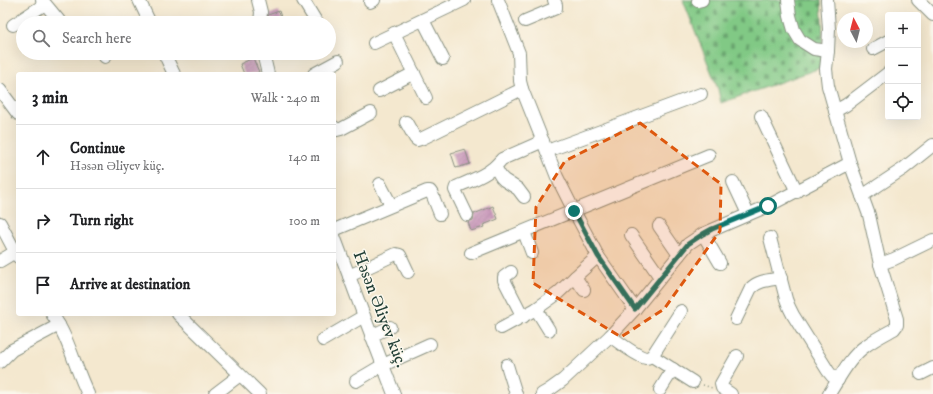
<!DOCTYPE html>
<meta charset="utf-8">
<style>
:root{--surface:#fff;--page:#f2f2f2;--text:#202124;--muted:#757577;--line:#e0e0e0}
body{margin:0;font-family:"IM FELL DW Pica",serif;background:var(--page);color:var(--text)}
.controls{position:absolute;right:12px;top:12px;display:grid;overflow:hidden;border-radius:4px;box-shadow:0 4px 16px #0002}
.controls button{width:36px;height:36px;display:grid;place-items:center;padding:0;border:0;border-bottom:1px solid var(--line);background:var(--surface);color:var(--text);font:20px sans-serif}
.compass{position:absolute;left:837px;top:12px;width:36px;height:36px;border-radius:50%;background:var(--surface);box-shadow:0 4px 16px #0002;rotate:353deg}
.stop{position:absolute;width:12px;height:12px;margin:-9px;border:3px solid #0f766e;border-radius:50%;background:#fff}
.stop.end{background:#0f766e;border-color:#fff;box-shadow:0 1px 4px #0008}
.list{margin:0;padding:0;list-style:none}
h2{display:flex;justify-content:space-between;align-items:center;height:52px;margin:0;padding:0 16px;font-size:17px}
h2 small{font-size:13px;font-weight:400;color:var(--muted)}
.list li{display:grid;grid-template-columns:26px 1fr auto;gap:12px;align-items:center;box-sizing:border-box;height:64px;padding:0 16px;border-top:1px solid var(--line)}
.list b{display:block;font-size:15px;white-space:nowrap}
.list p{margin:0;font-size:13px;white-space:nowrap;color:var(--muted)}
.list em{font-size:13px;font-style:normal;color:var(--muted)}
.icon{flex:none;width:22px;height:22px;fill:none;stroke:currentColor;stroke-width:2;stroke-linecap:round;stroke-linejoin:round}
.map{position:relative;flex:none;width:933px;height:394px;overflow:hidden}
.search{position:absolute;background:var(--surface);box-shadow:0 4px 16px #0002;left:16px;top:16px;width:320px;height:44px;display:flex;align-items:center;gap:10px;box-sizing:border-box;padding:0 14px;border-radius:22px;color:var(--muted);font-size:15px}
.panel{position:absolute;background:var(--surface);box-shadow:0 4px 16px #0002;left:16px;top:72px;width:320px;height:244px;border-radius:4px}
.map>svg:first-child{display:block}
.cemetery{fill:url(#cemetery-stones);stroke:#50835c}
.building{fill:url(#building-hatch)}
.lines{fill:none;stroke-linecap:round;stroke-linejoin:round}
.minor-casing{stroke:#8a9282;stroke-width:14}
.path{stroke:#8a9282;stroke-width:1.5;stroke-dasharray:1 3;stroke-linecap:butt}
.minor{stroke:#fff;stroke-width:12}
.route{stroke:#0f766e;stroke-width:5}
.marked{fill:#de580e;fill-opacity:0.2;stroke:#de580e;stroke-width:3;stroke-dasharray:8 5;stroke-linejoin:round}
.labels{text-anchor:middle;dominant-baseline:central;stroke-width:3;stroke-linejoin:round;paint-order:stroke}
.street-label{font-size:17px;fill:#1f3d34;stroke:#fbf7ec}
</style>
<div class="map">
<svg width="933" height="394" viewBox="0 0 933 394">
<defs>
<pattern id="cemetery-stones" width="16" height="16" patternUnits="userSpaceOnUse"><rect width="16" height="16" fill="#81c985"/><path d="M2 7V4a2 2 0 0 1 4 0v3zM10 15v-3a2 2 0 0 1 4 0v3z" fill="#69a46e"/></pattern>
<pattern id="building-hatch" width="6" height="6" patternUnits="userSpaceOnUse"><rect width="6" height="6" fill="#c692b7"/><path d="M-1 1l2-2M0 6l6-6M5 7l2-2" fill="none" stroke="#a07896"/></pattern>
</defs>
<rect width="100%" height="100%" fill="#fbf7ec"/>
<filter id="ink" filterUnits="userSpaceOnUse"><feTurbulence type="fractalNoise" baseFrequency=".025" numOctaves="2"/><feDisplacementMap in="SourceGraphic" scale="8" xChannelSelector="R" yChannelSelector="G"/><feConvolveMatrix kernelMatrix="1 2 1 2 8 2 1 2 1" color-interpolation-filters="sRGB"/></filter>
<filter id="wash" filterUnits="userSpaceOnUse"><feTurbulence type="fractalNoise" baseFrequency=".012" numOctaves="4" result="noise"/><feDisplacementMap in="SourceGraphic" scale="16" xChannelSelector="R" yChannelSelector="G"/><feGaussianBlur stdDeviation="0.9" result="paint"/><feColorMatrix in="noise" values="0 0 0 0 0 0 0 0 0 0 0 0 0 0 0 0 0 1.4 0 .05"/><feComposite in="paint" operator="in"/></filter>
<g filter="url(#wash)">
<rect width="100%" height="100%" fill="#f4e8cf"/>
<path class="cemetery" d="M683 0H821L823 38 820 49 823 67 721 103 718 89Z"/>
<g id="blocks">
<g class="building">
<path d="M279 11 283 23H268V15Z"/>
<path d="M253 58 259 72 254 74H244L240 64Z"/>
<path d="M465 149 470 164 456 168 451 153Z"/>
<path d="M493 206 498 219 483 225 484 227 471 231 468 222 473 220 474 214Z"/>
</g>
</g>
</g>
<g filter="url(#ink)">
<use href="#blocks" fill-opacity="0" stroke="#8a9282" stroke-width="1"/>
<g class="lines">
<g class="minor-casing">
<g id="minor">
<path d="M42 0 61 23"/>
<path d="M139 0 150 23"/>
<path d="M258 0 261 12 260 23"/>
<path d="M303 0 317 23"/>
<path d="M498 0 519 53 520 81 522 89 557 177 574 211 598 256 635 309"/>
<path d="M788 0 790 16 794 30 800 40 814 49 828 51"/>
<path d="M827 0 829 29 828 51 826 69 828 86 850 163 869 215 880 264 897 319V325L894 329C885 334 875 339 867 345 850 356 840 377 829 394"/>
<path d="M918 0 933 15"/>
<path d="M698 1 702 0"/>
<path d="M370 2 374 0"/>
<path d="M423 20 443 59"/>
<path d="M525 21 556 8V5L554 0"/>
<path d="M13 25 45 4"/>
<path d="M394 33 426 98"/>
<path d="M374 43 464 0"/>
<path d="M873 49 888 41"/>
<path d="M102 53 105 57"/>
<path d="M164 53 174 74"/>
<path d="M263 53 268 74"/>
<path d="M314 74 338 61"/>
<path d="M0 90 18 114"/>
<path d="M379 91 414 73"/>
<path d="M835 111 846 105 888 73"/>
<path d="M761 116 797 192"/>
<path d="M406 122 415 138 417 140 423 138 492 104 522 89"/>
<path d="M334 127 337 130 341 129 371 113"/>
<path d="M547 151 701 94"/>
<path d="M495 167 501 177 504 180 518 189 524 197"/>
<path d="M733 182 748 214"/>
<path d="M380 184 391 205"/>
<path d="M862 196 903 169 933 145"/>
<path d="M467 215 455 190 456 187C469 181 483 177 493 168 497 165 499 162 502 159L543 141"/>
<path d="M0 223 18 257"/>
<path d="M659 226 679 255"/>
<path d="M334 230 427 191H430L432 194 440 214"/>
<path d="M524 232 532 253"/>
<path d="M703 234 720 263"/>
<path d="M631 235 660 277"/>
<path d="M334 236 364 316 394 394"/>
<path d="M770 238 786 299 789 307 793 315 828 371 832 376 838 380"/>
<path d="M471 253 709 155"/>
<path d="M0 261 15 252"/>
<path d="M880 264 894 259 933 240"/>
<path d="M511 272 504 277V280L523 317"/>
<path d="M349 276 396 254 400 255 408 272"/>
<path d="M575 277 584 290"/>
<path d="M536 309 549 330"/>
<path d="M52 314C69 338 75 368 88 394"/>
<path d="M178 314 260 394"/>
<path d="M736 319 751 288C759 280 771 280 781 278"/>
<path d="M501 328 536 309 557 294 575 277 598 256"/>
<path d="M371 336 390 327"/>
<path d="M610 336C617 341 638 357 646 358 649 358 649 357 652 356L681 311"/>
<path d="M323 340 364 316"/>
<path d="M652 356 693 382"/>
<path d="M0 362 12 350 59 325"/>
<path d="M507 365 516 394"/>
<path d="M921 374 933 368"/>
<path d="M356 381 383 365 430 344"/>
<path d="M660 390 673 369"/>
<path d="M215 394 240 375"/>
<path d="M542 394 549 390 563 380 610 336 635 309 688 244 703 234 768 206 850 163"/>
<path d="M731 394 722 388 721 384 737 356"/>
</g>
</g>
<path class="path" d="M703 385 712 388"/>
<use href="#minor" class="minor"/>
</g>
</g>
<g class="lines" filter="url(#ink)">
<path class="route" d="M574 211 598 256 635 309 688 244 703 234 712 229 768 206"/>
</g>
<path class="marked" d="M640 123 721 184 720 231 664 309 621 337 533 283 536 207 565 161Z"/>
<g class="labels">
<g class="street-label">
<text transform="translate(380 309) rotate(69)">Həsən Əliyev küç.</text>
</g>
</g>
</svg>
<div class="controls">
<button>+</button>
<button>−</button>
<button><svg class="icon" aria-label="locate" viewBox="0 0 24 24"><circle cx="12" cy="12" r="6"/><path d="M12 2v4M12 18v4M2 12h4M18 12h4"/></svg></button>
</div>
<svg class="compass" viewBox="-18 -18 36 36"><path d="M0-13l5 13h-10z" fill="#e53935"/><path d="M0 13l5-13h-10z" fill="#757577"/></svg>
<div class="stop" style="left:768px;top:206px"></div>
<div class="stop end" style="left:574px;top:211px"></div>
<div class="search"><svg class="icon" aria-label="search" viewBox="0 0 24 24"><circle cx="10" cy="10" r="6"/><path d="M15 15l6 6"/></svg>Search here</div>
<section class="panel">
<h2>3 min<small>Walk · 240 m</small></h2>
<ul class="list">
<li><svg class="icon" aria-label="ahead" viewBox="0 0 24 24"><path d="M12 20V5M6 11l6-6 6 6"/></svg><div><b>Continue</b><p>Həsən Əliyev küç.</p></div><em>140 m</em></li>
<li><svg class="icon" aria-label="right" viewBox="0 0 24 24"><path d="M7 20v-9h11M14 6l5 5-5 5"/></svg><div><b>Turn right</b></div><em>100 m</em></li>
<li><svg class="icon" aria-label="arrive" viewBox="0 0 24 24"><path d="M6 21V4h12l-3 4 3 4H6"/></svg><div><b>Arrive at destination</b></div></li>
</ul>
</section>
</div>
